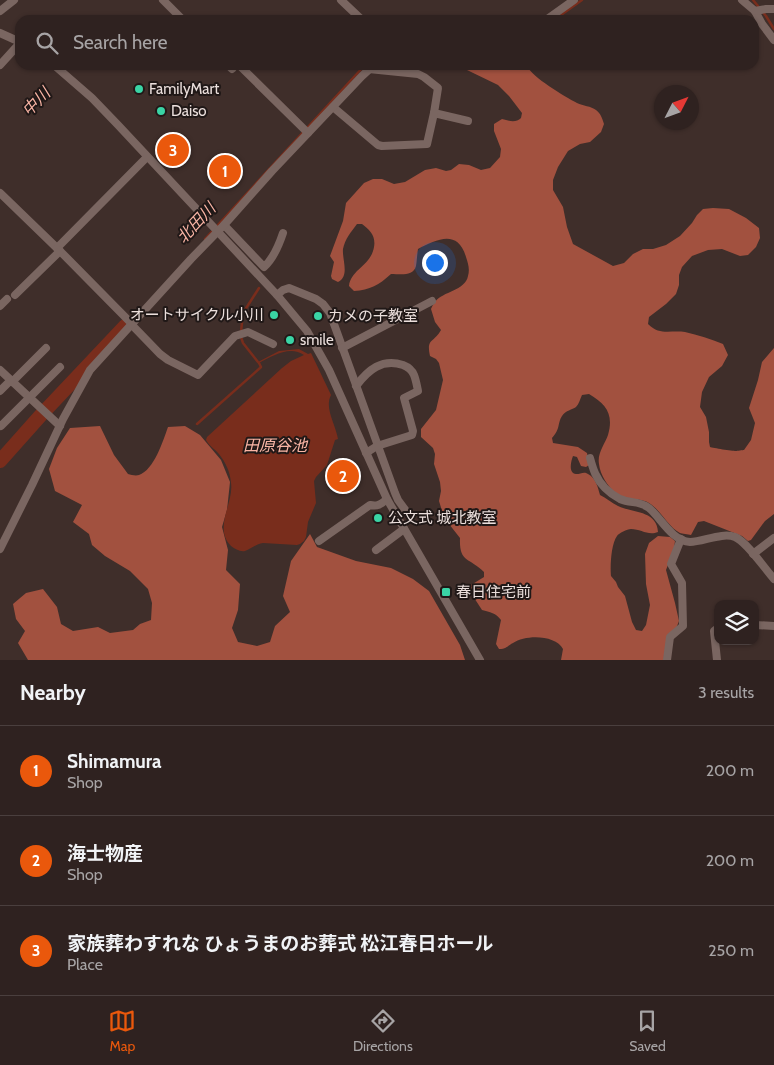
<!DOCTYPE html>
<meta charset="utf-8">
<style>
:root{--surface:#2f2220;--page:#372a29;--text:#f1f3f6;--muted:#a7a4a5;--line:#4a3f3e;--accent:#ea580c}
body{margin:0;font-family:Cabin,"Noto Sans JP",sans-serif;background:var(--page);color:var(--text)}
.controls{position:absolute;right:15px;bottom:15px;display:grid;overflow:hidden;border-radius:10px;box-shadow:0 1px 4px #0004}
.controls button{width:45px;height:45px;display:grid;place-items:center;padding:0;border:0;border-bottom:1px solid var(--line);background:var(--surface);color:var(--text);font:25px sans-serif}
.compass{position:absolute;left:654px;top:85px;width:45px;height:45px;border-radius:50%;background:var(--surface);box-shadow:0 1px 4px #0004;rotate:48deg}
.you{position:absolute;left:434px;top:262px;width:18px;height:18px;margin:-12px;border:4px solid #fff;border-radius:50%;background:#1a73e8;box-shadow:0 0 0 8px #1a73e833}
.badge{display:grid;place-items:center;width:32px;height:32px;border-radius:50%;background:var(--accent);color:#fff;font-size:16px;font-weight:700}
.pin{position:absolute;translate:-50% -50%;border:2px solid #fff;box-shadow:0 1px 5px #0006}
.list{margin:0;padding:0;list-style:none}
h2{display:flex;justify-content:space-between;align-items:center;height:65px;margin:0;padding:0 20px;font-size:21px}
h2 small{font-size:16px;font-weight:400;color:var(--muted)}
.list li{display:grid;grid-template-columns:32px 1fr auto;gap:15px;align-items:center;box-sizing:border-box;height:90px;padding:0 20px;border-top:1px solid var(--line)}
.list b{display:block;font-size:19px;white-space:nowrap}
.list p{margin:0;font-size:16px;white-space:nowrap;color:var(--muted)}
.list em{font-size:16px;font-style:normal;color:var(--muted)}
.icon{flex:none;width:28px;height:28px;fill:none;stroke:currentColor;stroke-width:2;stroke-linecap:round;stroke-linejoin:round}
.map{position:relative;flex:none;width:774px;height:660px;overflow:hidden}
.search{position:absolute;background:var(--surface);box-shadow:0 1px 4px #0004;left:15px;right:15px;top:15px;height:55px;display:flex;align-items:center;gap:12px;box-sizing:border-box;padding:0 18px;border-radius:15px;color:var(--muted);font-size:19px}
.sheet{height:335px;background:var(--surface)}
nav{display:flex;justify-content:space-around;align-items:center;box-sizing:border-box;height:70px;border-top:1px solid var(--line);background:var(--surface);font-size:14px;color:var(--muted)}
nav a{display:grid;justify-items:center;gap:2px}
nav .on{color:var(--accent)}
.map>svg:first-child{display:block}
.forest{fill:#a2513f}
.water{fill:#792d1c}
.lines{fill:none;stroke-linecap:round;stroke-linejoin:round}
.stream{stroke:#792d1c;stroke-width:2.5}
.river{stroke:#792d1c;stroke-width:14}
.minor{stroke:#7a6661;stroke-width:8}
.poi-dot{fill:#3ad4a5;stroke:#201817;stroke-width:2}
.labels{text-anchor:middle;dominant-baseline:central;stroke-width:4;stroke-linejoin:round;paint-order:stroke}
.poi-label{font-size:15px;fill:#ebdfdc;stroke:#201817;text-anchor:start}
.water-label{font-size:16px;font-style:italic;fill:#fab5a5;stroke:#201817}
</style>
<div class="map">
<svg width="774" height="660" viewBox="0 0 774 660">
<rect width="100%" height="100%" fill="#3f2e2a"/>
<g class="forest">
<path d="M392 65H526C533 78 564 96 577 103 583 106 591 106 596 110 601 114 602 118 604 124L601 132 590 142 580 144 568 151 558 167 553 180V190L563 207 567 227 573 244 613 266 624 263 633 254 643 249H653L666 245 680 236 692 223 697 215 703 209 713 208 729 209 746 218 759 228 760 238 756 247 748 255 740 256 722 249 708 250 692 256 682 267 679 275V285L676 294 666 304 649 317 648 324C660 336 670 330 685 332 698 335 711 339 723 344L728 355 722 366 709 377 702 392 700 407 706 417 709 432V442L710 447C713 448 732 451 736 451 737 451 743 450 744 450L751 440 755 423 749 408 758 380 762 362 774 348V514L765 521 751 540 748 541 742 536 704 521 698 522 691 535C688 534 682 534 680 533 668 527 661 510 649 503 641 497 625 502 616 494 608 486 600 475 599 464 597 453 605 444 608 435 614 414 606 404 589 394L582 395C580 399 579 404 576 407 572 410 566 410 562 416 557 424 561 428 552 438L553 443 578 447 587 453 589 465 586 467 581 466 577 457 573 456C571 461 568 473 576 474 581 474 584 471 588 474 596 478 598 488 600 495 606 498 612 503 618 506 632 513 657 510 658 532 648 536 641 529 631 529 627 529 619 533 617 536 611 544 610 567 611 576L616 582 618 587 625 596 632 622 636 630 642 631 646 625 650 605 646 584 645 554 649 543 658 536 670 537 675 541 674 549 666 570 675 603 679 621 664 660H561L563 649C556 635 526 634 513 643 507 646 507 649 499 649L496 644 501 620C496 613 490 612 482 610L469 590 471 585 484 577V572C469 557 459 563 460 538L449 524 443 514 439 501 441 491 440 482 434 464 435 454 433 448 421 437V429L436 410 443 380 439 363 436 359 430 356C426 338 434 343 441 330L435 322 431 309C432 307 433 304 435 302 443 291 465 291 468 276 470 269 468 263 466 257 458 229 437 239 418 249 417 255 417 260 416 266 413 277 400 274 391 274 379 285 370 290 354 291L349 286C351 269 371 266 374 247 376 236 370 230 362 224H357C351 232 345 239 343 249 342 260 350 276 338 282L332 279 331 276 334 262 330 256 343 221 346 203 364 183 373 179H382L394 184 405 182 425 170 436 168 446 171 451 170 459 164 469 165 481 170 490 168 500 157 501 149 494 131V124L502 119C509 121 516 123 521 118L522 113 509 96 498 85 467 70 455 69H418Z"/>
<path d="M100 426 114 455 128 474C131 475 136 476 139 475 154 470 163 441 168 427L185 426 200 435 221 460 230 482 227 510 222 527 228 550 226 570 240 584 238 610 232 628 238 642 257 646 270 642 275 626 290 612 283 596 291 561 310 534 317 547 356 561 391 568 413 579 429 591 460 645 465 660H28L18 643 25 631 16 619 13 604 26 593 43 589 57 607 61 624 73 631 98 627 110 633 133 630 140 624 151 620 152 603 148 589 130 571 105 556 92 545 89 534 73 522 82 505 55 491 49 469 57 448 70 428Z"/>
</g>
<path class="water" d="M299 349 308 354 311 353 331 395C324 408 336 425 338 439L335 440 327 465 316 477 314 481 316 503 308 522 306 537 304 541 300 544 297 545 263 543C256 544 251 549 245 551 240 552 235 549 231 546 213 528 234 503 231 483 230 472 226 463 219 454 215 449 209 446 206 440L207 437 282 368 291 361 304 355C290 345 272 356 259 363L258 362 279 351Z"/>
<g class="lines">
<g class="stream">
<path d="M753 0 766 16 774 29"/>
<path d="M554 20 582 0"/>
<path d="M205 239 365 65"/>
<path d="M241 332 243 313 259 288"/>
<path d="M241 337 243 343 258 362"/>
<path d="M197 424 260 368 261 367 259 363"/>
</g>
<path class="river" d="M0 461 41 415 125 326"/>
<g class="minor">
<path d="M163 0 183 20"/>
<path d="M341 0 362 20"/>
<path d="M742 0 755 11 762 24 774 40"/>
<path d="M0 11 14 0"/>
<path d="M755 11 766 9H774"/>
<path d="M546 20 574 0"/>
<path d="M0 33 20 42"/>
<path d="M0 65 20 43"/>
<path d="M54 65 92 98 118 125 277 295 307 331 329 370 387 499 480 660"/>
<path d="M228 65 232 69 235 65"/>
<path d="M239 65 308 133"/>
<path d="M369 69 418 74 424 77 438 88 434 113 468 121"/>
<path d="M333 107 378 145 382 146 427 144 434 113"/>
<path d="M0 193 60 251 132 324"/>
<path d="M224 225 264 267C273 259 279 245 283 233"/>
<path d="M57 248 147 157"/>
<path d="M15 295 60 251"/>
<path d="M277 295 283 290 289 288 316 299 323 304 330 313 395 493 398 500 409 515"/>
<path d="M0 306 7 299"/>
<path d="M131 324 160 354 168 360 198 375 235 336 248 332 273 344"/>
<path d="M342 348 432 301"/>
<path d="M0 370 60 426"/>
<path d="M12 382 46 348"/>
<path d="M356 386C368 370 382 358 403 365 408 367 412 370 414 375 416 380 417 386 418 391L404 398 413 431 412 435 377 446 366 453"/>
<path d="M0 391 11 380"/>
<path d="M1 426 60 367"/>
<path d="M590 458C593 469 596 479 605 488 609 492 616 497 620 499 631 504 639 500 649 508 661 518 672 541 690 542 703 542 722 532 735 537 747 542 765 569 774 579"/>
<path d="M319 541 370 505C378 507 381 504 387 499"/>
<path d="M0 549 32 485 63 419 90 370 191 259 224 225 272 171 362 76 374 65"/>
<path d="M376 550 404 529"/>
<path d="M753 554 774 538"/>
<path d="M755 625 774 626"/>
<path d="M667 660 670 637 683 626 682 583 671 564 681 539"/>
<path d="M717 660 714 631 718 628"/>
</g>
</g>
<g class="poi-dot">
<circle cx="139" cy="89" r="5"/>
<circle cx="161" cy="111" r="5"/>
<circle cx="274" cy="315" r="5"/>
<circle cx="318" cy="316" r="5"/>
<circle cx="290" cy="340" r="5"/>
<circle cx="378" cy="518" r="5"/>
<rect x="441" y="587" width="10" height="10" rx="2.5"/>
</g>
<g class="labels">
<g class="poi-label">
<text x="149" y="89">FamilyMart</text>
<text x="171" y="111">Daiso</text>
<text x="264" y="315" text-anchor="end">オートサイクル小川</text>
<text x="328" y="316">カメの子教室</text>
<text x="300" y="340">smile</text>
<text x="388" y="518">公文式 城北教室</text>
<text x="456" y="592">春日住宅前</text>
</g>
<g class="water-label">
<text transform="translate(36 102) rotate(-46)">中川</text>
<text transform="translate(196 223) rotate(-47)">北田川</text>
<text x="275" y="445">田原谷池</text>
</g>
</g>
</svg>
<div class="controls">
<button><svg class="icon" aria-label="layers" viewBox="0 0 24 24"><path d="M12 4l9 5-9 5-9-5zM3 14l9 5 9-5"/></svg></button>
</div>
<svg class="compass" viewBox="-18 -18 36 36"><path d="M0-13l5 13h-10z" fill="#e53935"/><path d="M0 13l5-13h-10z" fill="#a7a4a5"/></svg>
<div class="you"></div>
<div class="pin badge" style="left:225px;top:171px">1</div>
<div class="pin badge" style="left:343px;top:476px">2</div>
<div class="pin badge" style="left:173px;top:150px">3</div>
<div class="search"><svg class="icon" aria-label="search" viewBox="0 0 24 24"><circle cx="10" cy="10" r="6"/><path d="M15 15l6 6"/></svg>Search here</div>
</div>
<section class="sheet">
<h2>Nearby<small>3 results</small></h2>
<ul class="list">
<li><span class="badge">1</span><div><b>Shimamura</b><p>Shop</p></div><em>200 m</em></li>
<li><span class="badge">2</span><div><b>海士物産</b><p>Shop</p></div><em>200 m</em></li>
<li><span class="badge">3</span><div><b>家族葬わすれな ひょうまのお葬式 松江春日ホール</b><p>Place</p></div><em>250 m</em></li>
</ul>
</section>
<nav>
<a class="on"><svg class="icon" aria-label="map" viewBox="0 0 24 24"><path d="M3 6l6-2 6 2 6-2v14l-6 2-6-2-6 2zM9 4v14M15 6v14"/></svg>Map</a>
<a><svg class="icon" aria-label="directions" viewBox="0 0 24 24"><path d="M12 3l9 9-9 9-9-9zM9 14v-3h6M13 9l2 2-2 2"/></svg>Directions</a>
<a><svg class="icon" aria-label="saved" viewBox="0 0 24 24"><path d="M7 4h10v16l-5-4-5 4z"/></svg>Saved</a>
</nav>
